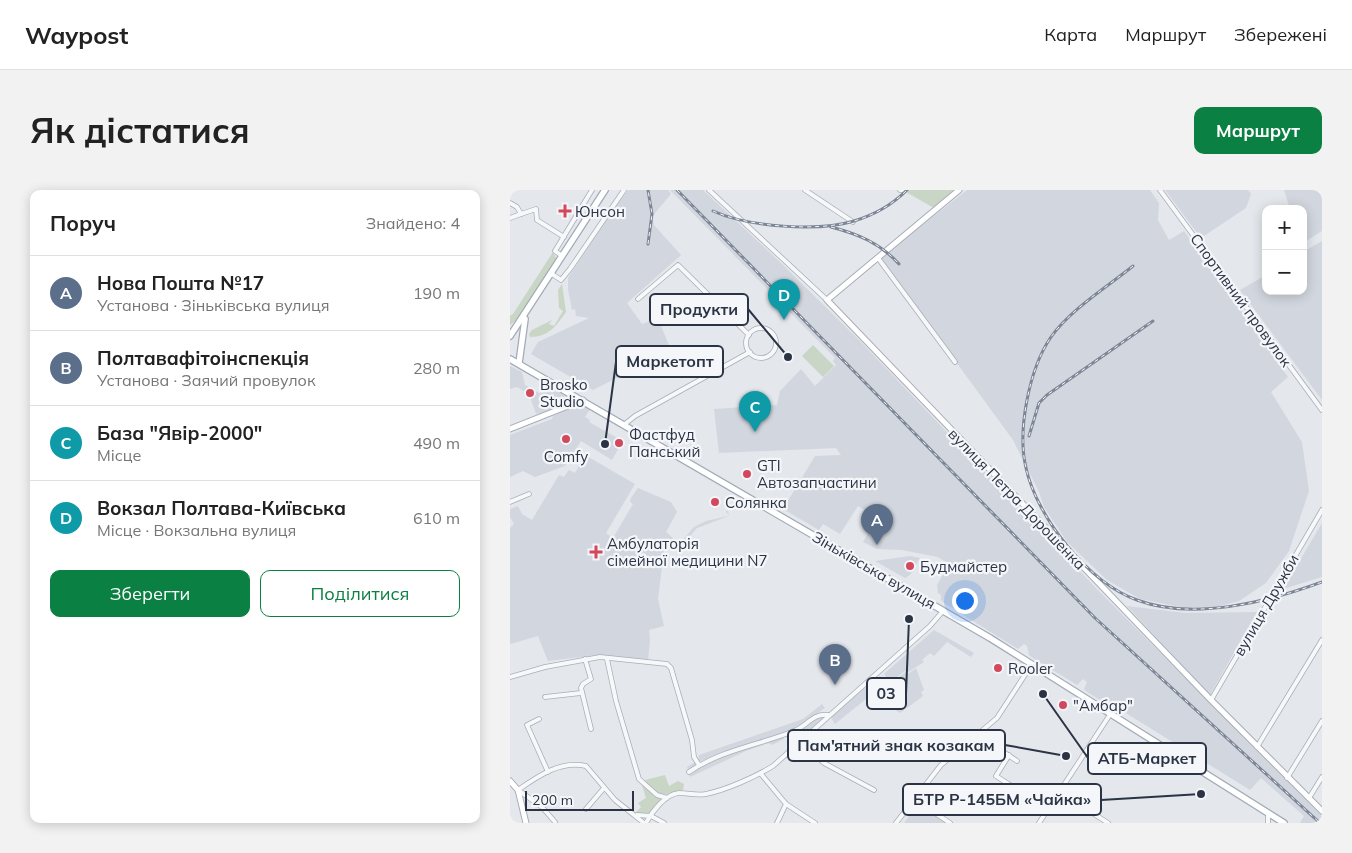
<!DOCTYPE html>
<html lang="uk">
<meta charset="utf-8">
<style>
:root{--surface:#fff;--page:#f2f2f2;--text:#222;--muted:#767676;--line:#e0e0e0;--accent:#0b8043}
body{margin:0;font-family:Mulish,sans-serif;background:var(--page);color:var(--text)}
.controls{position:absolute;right:15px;top:15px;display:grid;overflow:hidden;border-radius:10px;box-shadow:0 2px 12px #0003}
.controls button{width:45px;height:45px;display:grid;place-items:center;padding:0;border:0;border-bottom:1px solid var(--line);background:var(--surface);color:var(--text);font:25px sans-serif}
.scale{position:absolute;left:15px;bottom:12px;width:109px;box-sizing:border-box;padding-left:5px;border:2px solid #2b3445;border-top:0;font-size:14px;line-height:18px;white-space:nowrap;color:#2b3445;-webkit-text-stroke:4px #f4f6f9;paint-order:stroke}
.you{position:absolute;left:454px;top:410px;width:18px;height:18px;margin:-12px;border:4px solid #fff;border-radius:50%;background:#1a73e8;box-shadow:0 0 0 8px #1a73e833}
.badge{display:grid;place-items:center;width:32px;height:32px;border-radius:50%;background:var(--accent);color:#fff;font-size:16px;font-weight:700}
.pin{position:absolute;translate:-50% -41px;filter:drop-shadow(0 1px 2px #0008)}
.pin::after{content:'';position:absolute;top:26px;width:18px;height:15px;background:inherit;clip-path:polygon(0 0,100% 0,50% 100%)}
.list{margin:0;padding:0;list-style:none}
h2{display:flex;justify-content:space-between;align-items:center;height:65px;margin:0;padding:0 20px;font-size:21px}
h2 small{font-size:16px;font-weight:400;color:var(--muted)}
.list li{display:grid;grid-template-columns:32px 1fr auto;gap:15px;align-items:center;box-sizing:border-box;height:75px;padding:0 20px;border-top:1px solid var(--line)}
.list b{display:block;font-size:19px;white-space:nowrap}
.list p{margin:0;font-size:16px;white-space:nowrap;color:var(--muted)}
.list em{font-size:16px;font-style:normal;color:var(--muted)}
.actions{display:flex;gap:10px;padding:15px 20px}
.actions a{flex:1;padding:11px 0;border:1px solid var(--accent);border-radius:10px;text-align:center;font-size:18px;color:var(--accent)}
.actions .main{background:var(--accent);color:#fff}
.map{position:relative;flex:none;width:812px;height:633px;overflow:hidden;border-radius:10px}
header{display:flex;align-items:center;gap:30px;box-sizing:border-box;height:70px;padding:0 25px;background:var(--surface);border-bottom:1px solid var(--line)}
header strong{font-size:24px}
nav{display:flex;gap:28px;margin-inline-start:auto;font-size:18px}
.intro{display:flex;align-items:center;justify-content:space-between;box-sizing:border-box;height:120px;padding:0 30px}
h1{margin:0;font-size:35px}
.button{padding:12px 22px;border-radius:10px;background:var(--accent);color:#fff;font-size:18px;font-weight:700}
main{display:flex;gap:30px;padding:0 30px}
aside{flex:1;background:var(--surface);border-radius:10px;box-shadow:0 2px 12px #0003}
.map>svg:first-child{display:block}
.built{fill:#d2d6de}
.green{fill:#c9d6c5}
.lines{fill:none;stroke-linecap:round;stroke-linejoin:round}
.street-casing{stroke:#a9aeb7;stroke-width:5.5}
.secondary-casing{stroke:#a9aeb7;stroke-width:7}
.primary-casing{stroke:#a3abb8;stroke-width:8}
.street{stroke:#f7f8fa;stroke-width:4}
.secondary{stroke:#fff;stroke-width:5}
.primary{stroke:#fff;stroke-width:5.5}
.rail-casing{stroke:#7d8696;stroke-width:3}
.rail{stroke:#f4f6f9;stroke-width:1;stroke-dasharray:4;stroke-linecap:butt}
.poi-dot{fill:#d1495b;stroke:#f4f6f9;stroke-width:2}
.labels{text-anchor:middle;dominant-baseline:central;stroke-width:4.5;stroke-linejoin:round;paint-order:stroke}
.poi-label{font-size:15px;fill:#2b3445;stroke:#f4f6f9;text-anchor:start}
.street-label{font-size:15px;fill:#2b3445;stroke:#f4f6f9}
.leader{fill:none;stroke:#2b3445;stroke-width:2}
.callout-dot{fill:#2b3445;stroke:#f4f6f9;stroke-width:2}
.callout{fill:#f4f6f9;stroke:#2b3445;stroke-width:2}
.callout-label{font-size:16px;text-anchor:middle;font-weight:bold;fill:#2b3445}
</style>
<header>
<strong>Waypost</strong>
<nav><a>Карта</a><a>Маршрут</a><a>Збережені</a></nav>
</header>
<div class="intro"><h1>Як дістатися</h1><a class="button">Маршрут</a></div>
<main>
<aside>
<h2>Поруч<small>Знайдено: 4</small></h2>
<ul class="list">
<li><span class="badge" style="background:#5c6f8a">A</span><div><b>Нова Пошта №17</b><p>Установа · Зіньківська вулиця</p></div><em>190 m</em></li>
<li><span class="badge" style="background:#5c6f8a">B</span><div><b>Полтавафітоінспекція</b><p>Установа · Заячий провулок</p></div><em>280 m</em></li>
<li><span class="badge" style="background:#0f9aa8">C</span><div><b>База &quot;Явір-2000&quot;</b><p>Місце</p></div><em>490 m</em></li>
<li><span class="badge" style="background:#0f9aa8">D</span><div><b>Вокзал Полтава-Київська</b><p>Місце · Вокзальна вулиця</p></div><em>610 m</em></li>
</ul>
<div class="actions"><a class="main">Зберегти</a><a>Поділитися</a></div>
</aside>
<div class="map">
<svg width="812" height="633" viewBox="0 0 812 633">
<rect width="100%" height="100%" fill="#e4e7ec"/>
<g class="built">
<path d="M118 0H158L161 4 140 29 143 30 144 35 171 65 117 113 132 134 148 129 161 160 83 200 21 164 28 152 79 128 66 126 65 119 62 120 58 99V88L104 18Z"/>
<path d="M160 0H193L271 73 350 151 584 396 812 626V633H790L794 626 751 588 740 600 611 520 609 516 611 512 608 511 604 516H600L577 502 574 499 577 492 573 489 567 495 523 468 519 465 517 456 514 454 508 459 434 413 431 410V405L428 403 427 395 439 374 428 367 392 360 367 359 353 352 367 327 348 316 330 344 313 334 309 340 273 319 305 266 331 265 326 258 209 263 204 219 267 215 270 201 291 179 305 196 326 175 323 171 325 168Z"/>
<path d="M457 0H640L649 13 648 30 659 50 674 41 778 187 761 202 792 252 799 301 779 361 756 393 729 411 707 417 675 418 630 409 597 390 557 352 534 317 529 302 503 250 370 68Z"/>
<path d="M655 0H738L741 4 736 18 691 48Z"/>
<path d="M774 0H809L812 3V41L793 53V19H780Z"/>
<path d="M812 51V210L730 100 756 85V101H793V62Z"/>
<path d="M0 176 12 182 15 195 29 203 44 201 50 203 54 206V214L47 220 31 226 29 223 26 224 19 204 7 197 0 199Z"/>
<path d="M76 217 80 219 75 227 80 230 79 232 111 250V254L102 270 71 251 55 276 25 287 13 281 0 287V245L42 229 43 226 61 218Z"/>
<path d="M75 265 125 294 96 343 103 348 123 314 120 312 121 308 128 298 161 312 167 322 156 342 167 352H171L184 337 196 331 219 326 216 321H218L219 326 187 338 172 355 162 351 154 360 148 409 154 436 139 440 140 451 138 470 87 465 38 471 28 446 0 454V338L4 334 0 327V319L8 316 12 324 22 330 49 285 54 287 59 280 65 283Z"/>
<path d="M812 333V387L773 399Z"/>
<path d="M400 366 410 368 400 385 395 388 365 371Z"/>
<path d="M617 416 675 423 747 422 700 505Z"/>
<path d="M424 440 464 463 461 467 437 452 424 466 420 463 412 470 414 472 398 482 396 480 380 492 374 484Z"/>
<path d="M406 478 414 500 411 502 413 506 397 518 380 493 396 482 398 484Z"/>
<path d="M370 486 394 519 393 521 390 523 370 511 356 509 325 534 320 526Z"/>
<path d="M312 514 315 518 286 538 188 572 189 565 293 529Z"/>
<path d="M312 526 313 529 287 553 279 545 273 547 274 549 262 555 259 553 236 561 180 587 177 577 185 572 192 577 226 560 287 542Z"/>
<path d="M412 615 438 633H394L407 616Z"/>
</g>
<g class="green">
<path d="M398 0H445L424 18 396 2Z"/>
<path d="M43 62 47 70 8 129 0 135V126L3 124Z"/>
<path d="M52 94 56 122C46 136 39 147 20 147L19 144 22 140 42 130 39 134 44 136 53 121 49 118 48 100Z"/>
<path d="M303 155 324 176 313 187 292 166Z"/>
<path d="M155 585 159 596 168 591 174 594 173 600C153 604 149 610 135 590Z"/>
<path d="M131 592 154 608 139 626 125 623 131 617 128 613 136 608Z"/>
</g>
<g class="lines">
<g class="street-casing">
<g id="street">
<path d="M199 0 317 110"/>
<path d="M295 0 343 32"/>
<path d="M390 0H393"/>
<path d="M650 0 812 220"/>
<path d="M0 13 7 17 11 24 0 28"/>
<path d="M11 24 26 19 27 30 54 47"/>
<path d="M52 66 45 61 82 0"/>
<path d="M368 68 445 172"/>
<path d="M42 84 51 90 60 79 114 0"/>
<path d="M128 109 168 75 239 145"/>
<circle cx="251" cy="153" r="15"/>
<path d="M115 234 125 226 240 162"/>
<path d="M0 312 19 304"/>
<path d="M75 469 81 489 73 494 71 498 81 539"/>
<path d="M97 469 106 511 129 589 147 605 157 608"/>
<path d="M0 487 35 477 90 467 157 474 161 478 182 550 184 567 189 575"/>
<path d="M35 507 71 503"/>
<path d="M701 510 812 320"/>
<path d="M29 529 17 535 38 582"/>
<path d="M466 544 507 571"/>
<path d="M290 551 314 573 364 600"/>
<path d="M747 557 812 450"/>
<path d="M499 565 486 586 539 620"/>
<path d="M179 582C211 560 249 555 284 541 297 536 303 523 318 525"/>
<path d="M251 584 276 614 305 633"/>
<path d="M777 588 812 531"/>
<path d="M550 602 598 633"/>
<path d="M799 608 812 587"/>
<path d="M404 609 440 633"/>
<path d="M76 619 94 598"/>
<path d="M758 623V633"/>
<path d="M127 625 141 626 154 633"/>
<path d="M45 632 32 617 8 600C28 586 51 570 76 576L105 610 134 633"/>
<path d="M136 633C142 622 155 604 169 603 178 603 187 606 196 604 216 600 245 587 263 576L420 436 433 421"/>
<path d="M267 633 276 614"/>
<path d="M386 633 431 575 487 528 522 474"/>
<path d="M529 633 601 523"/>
</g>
</g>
<g class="secondary-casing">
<g id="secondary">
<path d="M449 0 317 110 701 510 812 621"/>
<path d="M0 239 73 210"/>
<path d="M0 591 8 600 16 633"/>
</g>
</g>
<g class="primary-casing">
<g id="primary">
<path d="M0 146 95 0"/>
<path d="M0 169 480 448 774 633"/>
<path d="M9 173 15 129"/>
</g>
</g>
<use href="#street" class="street"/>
<use href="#secondary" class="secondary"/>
<use href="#primary" class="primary"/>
<g class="rail-casing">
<g id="rail">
<path d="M167 0 585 428 810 633"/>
<path d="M203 21C238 37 308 42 344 31 364 25 382 15 397 0"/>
<path d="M321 37C348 44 370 53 389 74"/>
<path d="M138 54 142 24 138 0"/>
<path d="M623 76C597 97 560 120 541 147 519 179 507 241 516 278 527 328 579 393 627 410 683 431 758 412 812 392"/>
<path d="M519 246 529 213 537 205 643 131"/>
</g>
</g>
<use href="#rail" class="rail"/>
</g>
<g class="poi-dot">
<path d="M52.5 13.5h5v5h5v5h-5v5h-5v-5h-5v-5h5z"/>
<circle cx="20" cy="203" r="5"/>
<circle cx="56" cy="249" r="5"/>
<circle cx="109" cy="253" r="5"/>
<circle cx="237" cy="284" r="5"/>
<circle cx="205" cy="312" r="5"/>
<path d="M83.5 354.5h5v5h5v5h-5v5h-5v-5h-5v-5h5z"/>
<circle cx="400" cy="376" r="5"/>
<circle cx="488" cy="478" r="5"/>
<circle cx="553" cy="515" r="5"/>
</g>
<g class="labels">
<g class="poi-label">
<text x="65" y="21">Юнсон</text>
<text x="30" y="194">Brosko<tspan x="30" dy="17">Studio</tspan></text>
<text x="119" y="244">Фастфуд<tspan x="119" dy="17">Панський</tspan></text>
<text x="56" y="266" text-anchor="middle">Comfy</text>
<text x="247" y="275">GTI<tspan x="247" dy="17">Автозапчастини</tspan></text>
<text x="215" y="312">Солянка</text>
<text x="97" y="353">Амбулаторія<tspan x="97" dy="17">сімейної медицини N7</tspan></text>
<text x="410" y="376">Будмайстер</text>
<text x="498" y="478">Rooler</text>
<text x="563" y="515">"Амбар"</text>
</g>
<g class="street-label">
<text transform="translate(731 110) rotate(54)">Спортивний провулок</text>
<text transform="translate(507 309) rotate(46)">вулиця Петра Дорошенка</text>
<text transform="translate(364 380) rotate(30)">Зіньківська вулиця</text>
<text transform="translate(756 415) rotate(-60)">вулиця Дружби</text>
</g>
</g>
<path class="leader" d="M278 167L238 119M95 254L106 172M399 429L396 504M556 566L495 555M533 504L578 568M691 604L591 610"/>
<g class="callout-dot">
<circle cx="278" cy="167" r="5"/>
<circle cx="95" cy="254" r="5"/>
<circle cx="399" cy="429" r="5"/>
<circle cx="556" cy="566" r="5"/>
<circle cx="533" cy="504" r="5"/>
<circle cx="691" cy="604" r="5"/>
</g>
<g class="callout">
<rect x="140" y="104" width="98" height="31" rx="5"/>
<rect x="106" y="156" width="107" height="31" rx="5"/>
<rect x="357" y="488" width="39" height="31" rx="5"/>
<rect x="278" y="540" width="217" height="31" rx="5"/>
<rect x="578" y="553" width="118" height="31" rx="5"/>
<rect x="393" y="594" width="198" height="31" rx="5"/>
</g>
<g class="callout-label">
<text x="189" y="125">Продукти</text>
<text x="160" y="177">Маркетопт</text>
<text x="376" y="509">03</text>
<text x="386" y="561">Пам'ятний знак козакам</text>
<text x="637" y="574">АТБ-Маркет</text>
<text x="492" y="615">БТР Р-145БМ «Чайка»</text>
</g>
</svg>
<div class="controls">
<button>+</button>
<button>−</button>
</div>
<div class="scale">200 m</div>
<div class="you"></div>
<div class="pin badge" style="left:367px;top:355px;background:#5c6f8a">A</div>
<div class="pin badge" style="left:325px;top:495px;background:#5c6f8a">B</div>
<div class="pin badge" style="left:245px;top:242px;background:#0f9aa8">C</div>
<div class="pin badge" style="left:274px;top:130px;background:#0f9aa8">D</div>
</div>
</main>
